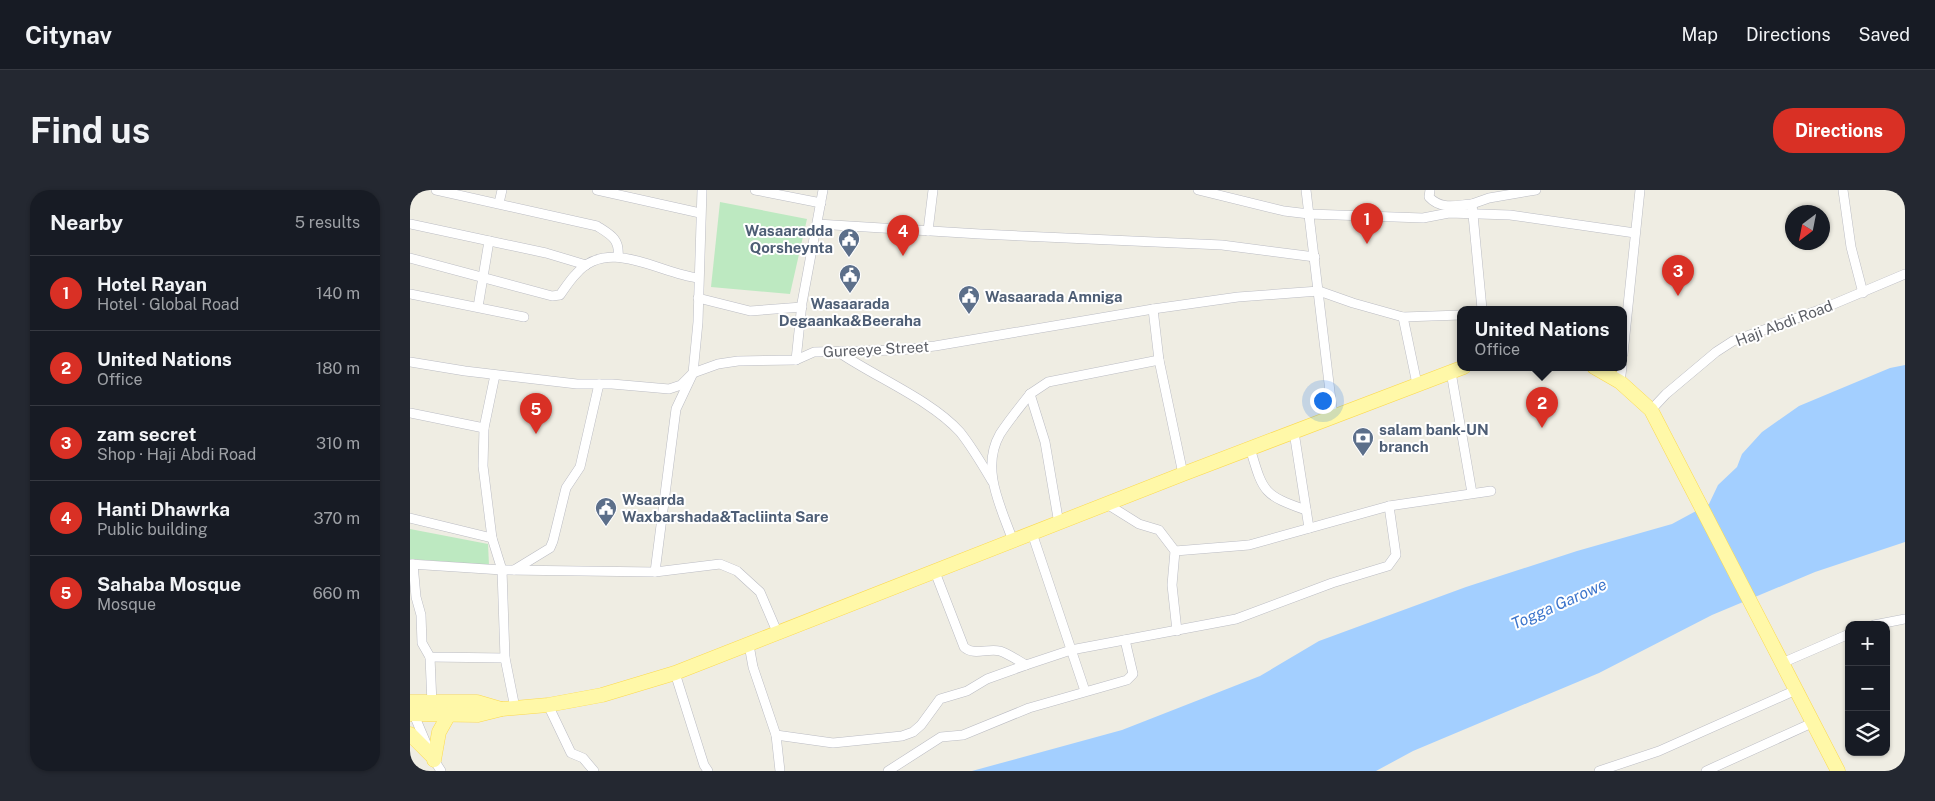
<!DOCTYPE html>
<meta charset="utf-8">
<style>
:root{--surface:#171b24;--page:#242831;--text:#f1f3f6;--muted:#9ea1a6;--line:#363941;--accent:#d93025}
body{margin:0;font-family:"Public Sans",sans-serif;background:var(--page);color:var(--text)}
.controls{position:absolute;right:15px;bottom:15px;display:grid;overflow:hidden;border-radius:10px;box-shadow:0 1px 4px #0004}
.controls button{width:45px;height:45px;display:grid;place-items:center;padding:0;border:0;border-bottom:1px solid var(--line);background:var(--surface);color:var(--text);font:25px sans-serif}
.compass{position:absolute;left:1375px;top:15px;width:45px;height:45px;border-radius:50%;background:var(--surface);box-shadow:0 1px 4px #0004;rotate:212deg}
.you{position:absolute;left:912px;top:210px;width:18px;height:18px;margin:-12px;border:4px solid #fff;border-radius:50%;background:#1a73e8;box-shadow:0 0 0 8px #1a73e833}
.badge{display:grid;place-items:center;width:32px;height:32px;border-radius:50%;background:var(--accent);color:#fff;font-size:16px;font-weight:700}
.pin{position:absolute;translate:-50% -41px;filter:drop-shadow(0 1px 2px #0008)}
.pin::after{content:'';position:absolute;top:26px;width:18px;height:15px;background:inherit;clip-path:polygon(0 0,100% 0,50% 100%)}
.popup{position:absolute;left:1047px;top:116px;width:170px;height:65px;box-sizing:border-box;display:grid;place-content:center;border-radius:10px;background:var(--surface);filter:drop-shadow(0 1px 4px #0005);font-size:16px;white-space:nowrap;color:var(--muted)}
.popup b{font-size:19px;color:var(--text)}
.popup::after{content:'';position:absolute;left:50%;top:100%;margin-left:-10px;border:10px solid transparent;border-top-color:var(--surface)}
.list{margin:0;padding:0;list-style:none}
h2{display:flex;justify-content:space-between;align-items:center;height:65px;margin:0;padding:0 20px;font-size:21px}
h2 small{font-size:16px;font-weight:400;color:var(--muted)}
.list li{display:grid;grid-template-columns:32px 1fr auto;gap:15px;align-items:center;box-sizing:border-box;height:75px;padding:0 20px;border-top:1px solid var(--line)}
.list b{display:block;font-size:19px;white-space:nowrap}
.list p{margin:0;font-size:16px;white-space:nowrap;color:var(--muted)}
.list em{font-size:16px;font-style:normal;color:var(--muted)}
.icon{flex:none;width:28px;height:28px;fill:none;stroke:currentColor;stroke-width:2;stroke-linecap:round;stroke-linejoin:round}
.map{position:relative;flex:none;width:1495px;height:581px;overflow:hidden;border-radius:20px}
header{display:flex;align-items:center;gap:30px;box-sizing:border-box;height:70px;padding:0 25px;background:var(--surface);border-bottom:1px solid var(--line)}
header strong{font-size:24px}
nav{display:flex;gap:28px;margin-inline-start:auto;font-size:18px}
.intro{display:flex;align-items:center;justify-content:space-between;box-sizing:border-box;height:120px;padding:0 30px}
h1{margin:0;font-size:35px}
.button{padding:12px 22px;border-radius:20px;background:var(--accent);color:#fff;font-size:18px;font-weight:700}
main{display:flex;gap:30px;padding:0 30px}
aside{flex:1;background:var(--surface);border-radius:20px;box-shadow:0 1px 4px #0004}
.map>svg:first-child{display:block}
.green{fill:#bde9c1}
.water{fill:#a3cfff}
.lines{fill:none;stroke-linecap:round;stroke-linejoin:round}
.minor-casing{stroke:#bbbcc3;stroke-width:10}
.primary-casing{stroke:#fcda4f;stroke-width:15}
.minor{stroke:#fff;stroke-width:9}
.primary{stroke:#fff8a8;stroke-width:14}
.labels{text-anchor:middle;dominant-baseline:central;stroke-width:4;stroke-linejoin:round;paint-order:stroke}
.service-label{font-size:15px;font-weight:bold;fill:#4e5e75;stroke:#fff;text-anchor:start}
.street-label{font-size:15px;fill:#5b5e65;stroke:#fff}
.water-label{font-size:16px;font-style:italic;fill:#3c75cc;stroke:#fff}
</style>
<header>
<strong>Citynav</strong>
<nav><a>Map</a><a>Directions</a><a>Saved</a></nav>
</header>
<div class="intro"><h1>Find us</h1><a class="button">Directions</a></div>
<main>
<aside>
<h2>Nearby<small>5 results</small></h2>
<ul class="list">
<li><span class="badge">1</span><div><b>Hotel Rayan</b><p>Hotel · Global Road</p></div><em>140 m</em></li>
<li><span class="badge">2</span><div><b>United Nations</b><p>Office</p></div><em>180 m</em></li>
<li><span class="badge">3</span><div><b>zam secret</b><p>Shop · Haji Abdi Road</p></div><em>310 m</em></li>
<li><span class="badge">4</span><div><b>Hanti Dhawrka</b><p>Public building</p></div><em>370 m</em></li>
<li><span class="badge">5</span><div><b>Sahaba Mosque</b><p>Mosque</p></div><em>660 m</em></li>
</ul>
</aside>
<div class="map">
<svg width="1495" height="581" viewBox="0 0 1495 581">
<rect width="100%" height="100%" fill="#efede3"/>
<g class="green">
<path d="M310 12 397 29 380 104 301 97Z"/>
<path d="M0 339 78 354 79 375 0 369Z"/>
</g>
<path class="water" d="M1495 175V352L1405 382 1302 425 1189 483 1003 561 966 581H562L712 540 850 486 909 451 1056 397 1167 361 1262 334 1299 314 1308 295 1327 277 1332 264 1352 242 1389 216 1480 178Z"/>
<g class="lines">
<g class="minor-casing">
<g id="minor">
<path d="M26 0 187 36C201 45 210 49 208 67"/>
<path d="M187 0 290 23"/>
<path d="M345 0 411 13"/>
<path d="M788 0 874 21 899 24 1013 28 1039 23 1100 25 1225 43"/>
<path d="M896 0 923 227"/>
<path d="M1020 0 1019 7C1031 20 1046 15 1062 14L1072 119"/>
<path d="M1433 0 1441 57 1453 103"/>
<path d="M89 13 92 0"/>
<path d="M1062 14 1079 8 1126 0"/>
<path d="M0 34 136 63 176 75"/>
<path d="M407 34 570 44 812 55 905 67"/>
<path d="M518 41 523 0"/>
<path d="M0 68 142 106 150 105C155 98 160 90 166 84 198 46 250 84 288 88"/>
<path d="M0 104 114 127"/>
<path d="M288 108 340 121 392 117"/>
<path d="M68 117 79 51"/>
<path d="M743 119 749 170 773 284"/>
<path d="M993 127 1007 194"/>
<path d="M430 163C467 188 521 210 550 242 562 257 572 274 582 291"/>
<path d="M1213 164 1230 0"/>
<path d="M386 170 392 113 413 0"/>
<path d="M0 172 55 181 167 194H202L259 199 271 195 283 183 308 174 328 171 386 170 404 162 490 160 525 156 743 119 828 107 909 101 943 113 993 127 1051 125"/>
<path d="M1041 182 1062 303"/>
<path d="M85 185 74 238 73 276 82 348 92 380 95 468 105 518"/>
<path d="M1210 192 1212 177"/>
<path d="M1241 220 1256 204 1306 162 1323 151 1412 119 1495 84"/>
<path d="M0 223 74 238"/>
<path d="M884 242 899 338"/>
<path d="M840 258C853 301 852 305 896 320"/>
<path d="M697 314 729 334 749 340 765 361 762 395 767 441"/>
<path d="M0 328 82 348"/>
<path d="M649 334 635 252 620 204 638 192 749 170"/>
<path d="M622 343 675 501"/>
<path d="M603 351C591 317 570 279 590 244 599 230 610 217 620 204"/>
<path d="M765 361 839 355 979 316 1081 301"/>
<path d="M0 374 92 380 245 382 310 374 327 381 350 402 368 444"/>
<path d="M3 374 6 407 11 425 12 453 20 467 95 468"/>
<path d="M104 380 140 358 143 351 156 298 170 277 189 194"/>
<path d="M245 382 266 219 283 183 288 132 292 0"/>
<path d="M525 382 554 457C563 466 578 458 590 461 599 464 607 470 616 475"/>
<path d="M1464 435 1495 429"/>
<path d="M339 455 343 477 366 545 370 581"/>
<path d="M20 467 22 514"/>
<path d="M1372 473 1439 444"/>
<path d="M265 483 294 575 298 581"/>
<path d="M138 515 161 563 173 568 184 581"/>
<path d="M2 520 21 565 31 581"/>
<path d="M366 545 423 553 492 546 503 542 511 535 530 509 557 501 577 489 616 475 661 460 826 429 922 393 978 376 986 365 979 316"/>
<path d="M478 581 531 547 553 545 619 518 717 490 723 484 715 450"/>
<path d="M1189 581 1249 561 1386 500"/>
<path d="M1296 581 1402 533"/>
</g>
</g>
<g class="primary-casing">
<g id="primary">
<path d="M1184 177 1210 192 1241 220 1428 581"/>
<path d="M0 512H67L91 519"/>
<path d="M0 524 68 525 92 519 138 515 192 505 265 483 773 284 1054 177"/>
<path d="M0 544 21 565"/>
<path d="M24 570 29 542 38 526"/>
</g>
</g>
<use href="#minor" class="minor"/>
<use href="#primary" class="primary"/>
</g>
<defs>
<g id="civic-pin" transform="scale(1.125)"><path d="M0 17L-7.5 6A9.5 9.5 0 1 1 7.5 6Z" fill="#5c6f8a" stroke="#fff"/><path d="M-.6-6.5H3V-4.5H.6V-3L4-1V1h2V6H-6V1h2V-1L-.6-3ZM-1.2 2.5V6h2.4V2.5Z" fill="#fff"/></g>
<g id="bank-pin" transform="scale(1.125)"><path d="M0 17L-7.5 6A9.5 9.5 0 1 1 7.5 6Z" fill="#5c6f8a" stroke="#fff"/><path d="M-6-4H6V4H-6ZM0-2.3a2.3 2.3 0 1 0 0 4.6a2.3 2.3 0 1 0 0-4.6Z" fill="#fff"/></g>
</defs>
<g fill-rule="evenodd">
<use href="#civic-pin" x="439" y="49"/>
<use href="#civic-pin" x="440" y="85"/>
<use href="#civic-pin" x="559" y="106"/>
<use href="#bank-pin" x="953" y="248"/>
<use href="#civic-pin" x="196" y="318"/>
</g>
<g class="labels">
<g class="service-label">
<text x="423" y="40" text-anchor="end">Wasaaradda<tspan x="423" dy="17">Qorsheynta</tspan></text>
<text x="575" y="106">Wasaarada Amniga</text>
<text x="440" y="113" text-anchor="middle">Wasaarada<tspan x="440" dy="17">Degaanka&amp;Beeraha</tspan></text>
<text x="969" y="239">salam bank-UN<tspan x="969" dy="17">branch</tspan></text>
<text x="212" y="309">Wsaarda<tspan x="212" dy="17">Waxbarshada&amp;Tacliinta Sare</tspan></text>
</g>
<g class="street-label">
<text transform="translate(1374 133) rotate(-21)">Haji Abdi Road</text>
<text transform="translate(466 159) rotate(-3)">Gureeye Street</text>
</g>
<g class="water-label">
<text transform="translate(1149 414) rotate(-24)">Togga Garowe</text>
</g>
</g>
</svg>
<div class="controls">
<button>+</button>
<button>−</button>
<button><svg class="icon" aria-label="layers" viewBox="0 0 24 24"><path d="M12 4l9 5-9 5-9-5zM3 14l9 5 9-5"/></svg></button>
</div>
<svg class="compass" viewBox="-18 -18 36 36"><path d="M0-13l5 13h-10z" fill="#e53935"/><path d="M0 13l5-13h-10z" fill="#9ea1a6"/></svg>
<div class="you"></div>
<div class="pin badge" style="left:957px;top:54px">1</div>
<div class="pin badge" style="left:1132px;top:238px">2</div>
<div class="popup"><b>United Nations</b>Office</div>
<div class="pin badge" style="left:1268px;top:106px">3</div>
<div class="pin badge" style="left:493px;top:66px">4</div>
<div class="pin badge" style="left:126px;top:244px">5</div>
</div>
</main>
